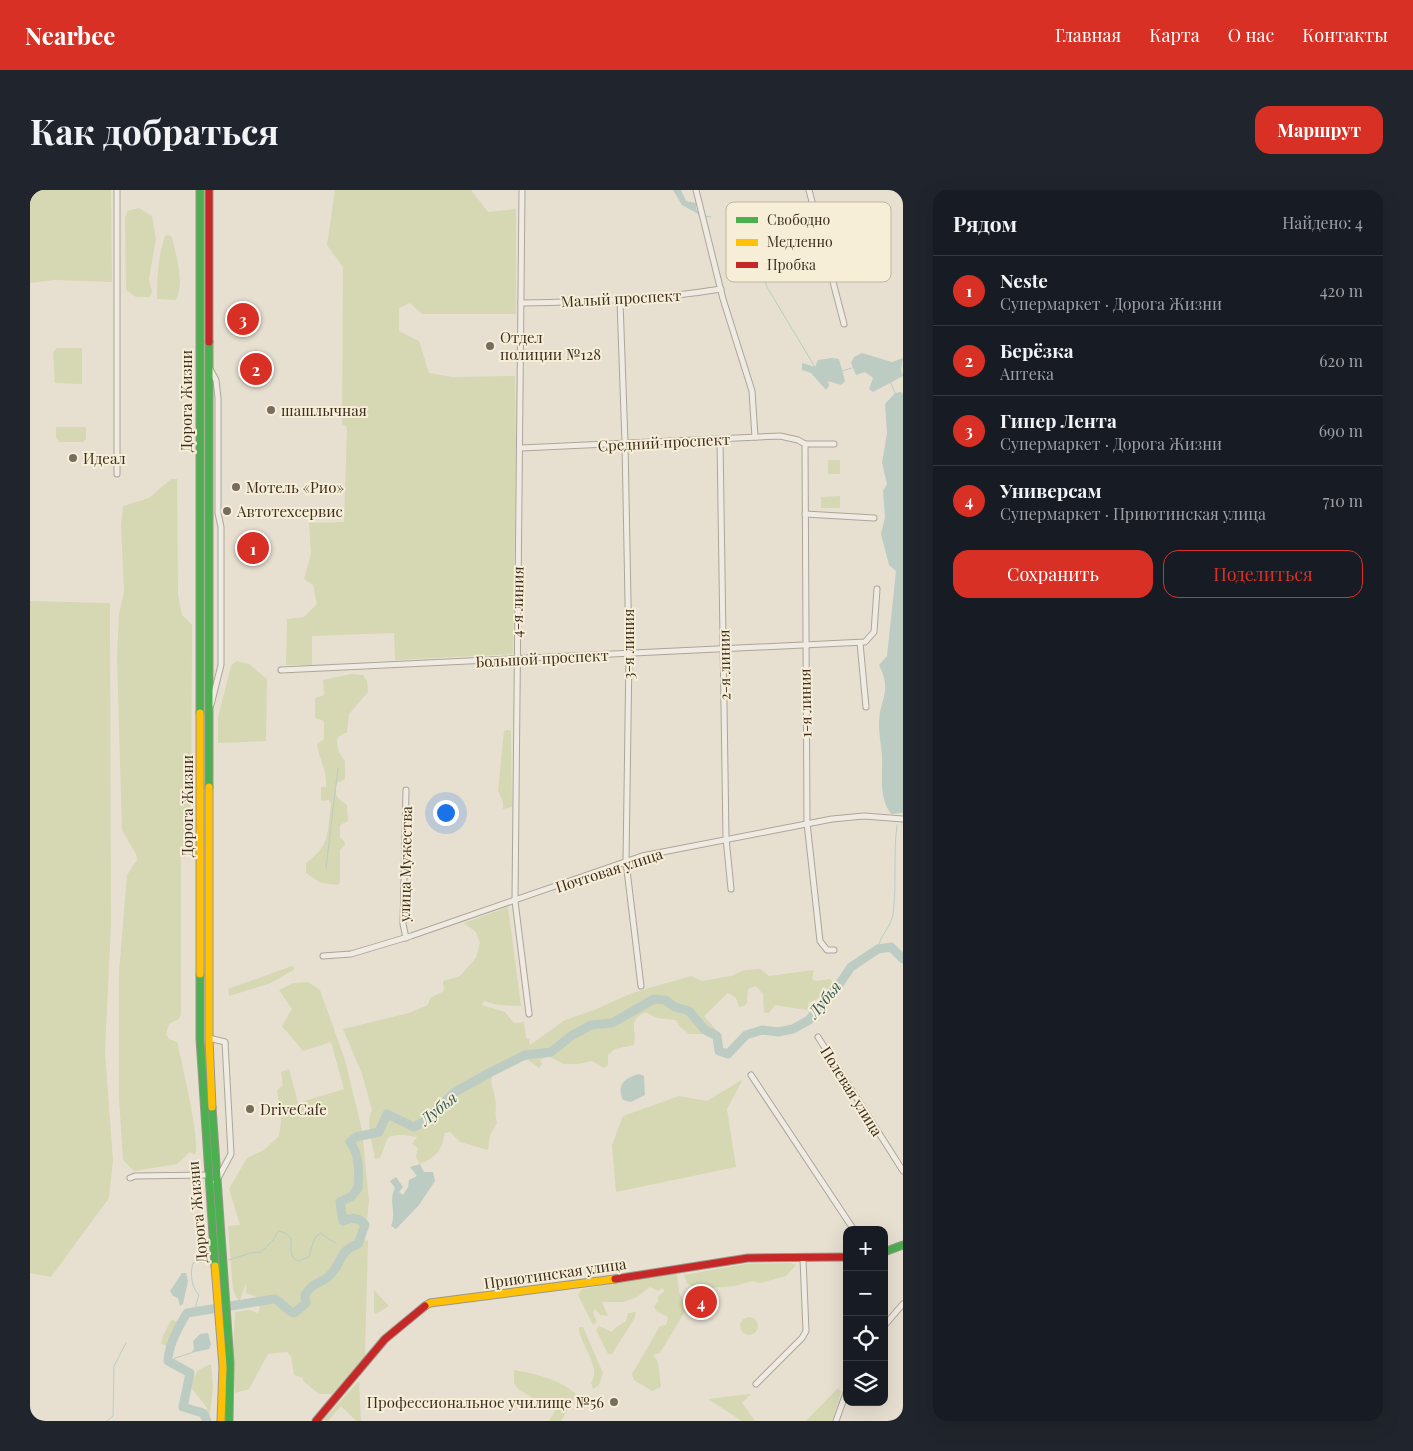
<!DOCTYPE html>
<html lang="ru">
<meta charset="utf-8">
<style>
:root{--surface:#171b24;--page:#20242c;--text:#f1f3f6;--muted:#9ea1a6;--line:#363941;--accent:#d93025}
body{margin:0;font-family:"Playfair Display",serif;background:var(--page);color:var(--text)}
.controls{position:absolute;right:15px;bottom:15px;display:grid;overflow:hidden;border-radius:10px;box-shadow:0 5px 20px #0002}
.controls button{width:45px;height:45px;display:grid;place-items:center;padding:0;border:0;border-bottom:1px solid var(--line);background:var(--surface);color:var(--text);font:25px sans-serif}
.you{position:absolute;left:415px;top:622px;width:18px;height:18px;margin:-12px;border:4px solid #fff;border-radius:50%;background:#1a73e8;box-shadow:0 0 0 8px #1a73e833}
.badge{display:grid;place-items:center;width:32px;height:32px;border-radius:50%;background:var(--accent);color:#fff;font-size:16px;font-weight:700}
.pin{position:absolute;translate:-50% -50%;border:2px solid #fff;box-shadow:0 1px 5px #0006}
.list{margin:0;padding:0;list-style:none}
h2{display:flex;justify-content:space-between;align-items:center;height:65px;margin:0;padding:0 20px;font-size:21px}
h2 small{font-size:16px;font-weight:400;color:var(--muted)}
.list li{display:grid;grid-template-columns:32px 1fr auto;gap:15px;align-items:center;box-sizing:border-box;height:70px;padding:0 20px;border-top:1px solid var(--line)}
.list b{display:block;font-size:19px;white-space:nowrap}
.list p{margin:0;font-size:16px;white-space:nowrap;color:var(--muted)}
.list em{font-size:16px;font-style:normal;color:var(--muted)}
.actions{display:flex;gap:10px;padding:15px 20px}
.actions a{flex:1;padding:11px 0;border:1px solid var(--accent);border-radius:15px;text-align:center;font-size:18px;color:var(--accent)}
.actions .main{background:var(--accent);color:#fff}
.icon{flex:none;width:28px;height:28px;fill:none;stroke:currentColor;stroke-width:2;stroke-linecap:round;stroke-linejoin:round}
.map{position:relative;flex:none;width:873px;height:1231px;overflow:hidden;border-radius:15px}
header{display:flex;align-items:center;gap:30px;box-sizing:border-box;height:70px;padding:0 25px;background:var(--accent);color:#fff}
header strong{font-size:24px}
nav{display:flex;gap:28px;margin-inline-start:auto;font-size:18px}
.intro{display:flex;align-items:center;justify-content:space-between;box-sizing:border-box;height:120px;padding:0 30px}
h1{margin:0;font-size:35px}
.button{padding:12px 22px;border-radius:15px;background:var(--accent);color:#fff;font-size:18px;font-weight:700}
main{display:flex;gap:30px;padding:0 30px}
aside{flex:1;background:var(--surface);border-radius:15px;box-shadow:0 5px 20px #0002}
.map>svg:first-child{display:block}
.green{fill:#d6d7b3}
.water{fill:#bcccc2}
.lines{fill:none;stroke-linecap:round;stroke-linejoin:round}
.stream{stroke:#bcccc2;stroke-width:1}
.river{stroke:#bcccc2;stroke-width:9}
.street-casing{stroke:#ada599;stroke-width:7}
.fast-casing{stroke:#9c958a;stroke-width:9}
.slow-casing{stroke:#9c958a;stroke-width:9}
.jam-casing{stroke:#9c958a;stroke-width:9}
.street{stroke:#efebe3;stroke-width:5}
.fast{stroke:#4caf50;stroke-width:7}
.slow{stroke:#ffc107;stroke-width:7}
.jam{stroke:#c62828;stroke-width:7}
.poi-dot{fill:#786c5e;stroke:#f7eed8;stroke-width:2}
.labels{text-anchor:middle;dominant-baseline:central;stroke-width:4;stroke-linejoin:round;paint-order:stroke}
.street-label{font-size:15px;fill:#3d2e20;stroke:#f7eed8}
.poi-label{font-size:15px;fill:#3d2e20;stroke:#f7eed8;text-anchor:start}
.water-label{font-size:16px;font-style:italic;fill:#2f5d5a;stroke:#f7eed8}
.key{fill:#f7eed8;stroke:#bfb4a1;stroke-width:1}
.key-label{font-size:14px;fill:#3d2e20}
</style>
<header>
<strong>Nearbee</strong>
<nav><a>Главная</a><a>Карта</a><a>О нас</a><a>Контакты</a></nav>
</header>
<div class="intro"><h1>Как добраться</h1><a class="button">Маршрут</a></div>
<main>
<div class="map">
<svg width="873" height="1231" viewBox="0 0 873 1231">
<rect width="100%" height="100%" fill="#e7e0d1"/>
<g class="green">
<path d="M0 0H81L82 92 25 90 0 93Z"/>
<path d="M305 0H441L458 22 486 19V124H392L380 113 369 118V141L389 151 399 183 422 187 485 186 486 258 483 464 365 470 364 443 282 446V475H256L257 429 274 427 287 414 283 395 274 389 281 364 279 333 314 332 317 237 312 234 313 77 297 55Z"/>
<path d="M109 18 122 26 126 48 119 89 122 102 119 107H106L96 100 95 29 97 21Z"/>
<path d="M138 45 142 47C146 66 155 92 146 110L127 109C127 87 128 67 135 46Z"/>
<path d="M27 158H52V194L25 193 23 162Z"/>
<path d="M26 237H56V249L53 252H29L26 248Z"/>
<rect x="798" y="270" width="12" height="14"/>
<path d="M141 289H147L148 405 152 425 162 435 161 652 155 656 151 663V824L149 829 139 834 136 844 139 849 147 852C151 869 171 954 165 965L160 962 147 974 104 981 93 970 89 908V782L97 685 107 670 106 664 92 640 87 468 89 423 94 403 91 335 93 316 119 308Z"/>
<path d="M810 306V318H791V307Z"/>
<path d="M0 411 80 413 81 735 75 861 83 971 79 1008 21 1087 0 1083Z"/>
<path d="M206 471 219 474 237 489 236 551 188 553V527L201 476Z"/>
<path d="M321 484 333 485 337 491 338 502 319 524 317 542 308 547C305 557 309 563 315 571V589L307 593C303 606 308 609 317 615L318 631 310 635V648L314 651 315 655 310 660V691L308 695 291 693 276 683V673C301 655 297 643 301 614L299 610 291 611V597H296C297 578 289 571 287 554L294 549V531L285 528V508L294 505 293 490Z"/>
<path d="M477 540 481 541 482 617 473 619V612L468 601 474 541Z"/>
<path d="M478 717 491 816 468 815 454 811 452 815 475 822 484 833 494 832 496 848 499 849 500 855 535 830 564 820 602 803 661 786 672 791 701 786 715 780 730 779 739 786 784 780 782 789 786 791 800 789 803 792 791 807 778 813 779 818 776 820 745 815 739 823H734L733 804 726 796 718 799 717 813 714 816 709 817 706 808 698 803 674 826 688 842 689 852H686L684 847 680 844H659L649 836 646 830 627 828 615 822C596 832 608 840 604 855L585 859 578 865V875L574 878 562 871 548 874H534L518 866 510 870 512 874 509 878 498 870 489 871 462 885C460 896 464 899 465 909 467 917 464 924 467 933L460 945 458 960 430 952 420 942 415 943C411 961 407 967 390 974L386 967 388 958 382 954 387 947C377 945 369 944 358 947L350 968 345 969C343 955 335 933 342 920L332 884 313 839 379 823 398 815 400 808 414 801 413 791 430 786 446 768 450 753 446 742 434 733Z"/>
<path d="M262 776 265 779 241 793 199 806 198 799Z"/>
<path d="M278 792 290 800 315 870 332 940 339 1011 335 1051 338 1050 335 1166 302 1204H289L273 1191V1188L264 1185 261 1166 257 1162 238 1164 219 1199 205 1203 203 1165 205 1122 219 1120 228 1123 232 1109 216 1103V1094L209 1112 203 1100 198 1036 210 1035 199 999 217 968 234 960 249 946 251 932 247 900 253 895 251 882 259 879 268 913 314 899 301 852 273 861 252 836 262 819 249 800 263 793Z"/>
<path d="M713 889 697 919 706 977 586 1002 582 955 593 926 649 906 677 911Z"/>
<path d="M761 1073 766 1075 756 1086 730 1093 722 1091 705 1096 666 1099 657 1093 654 1085 715 1074Z"/>
<path d="M644 1083 647 1085 649 1102 657 1118 630 1163 623 1165 628 1172 631 1197 622 1201 604 1190 602 1184 630 1136 636 1135 638 1127 626 1121 624 1117 628 1111V1106L634 1102 633 1098 628 1101 620 1097 607 1107 593 1112H572L578 1126 570 1125 565 1119 563 1123 567 1132 563 1135 548 1105 552 1099Z"/>
<path d="M344 1100 359 1116 346 1124 344 1123Z"/>
<path d="M606 1122 604 1129 582 1164H578L566 1140 569 1136 582 1142 585 1138 596 1131 598 1123Z"/>
<circle cx="719" cy="1136" r="9"/>
<path d="M141 1130 148 1131 137 1156 131 1154 133 1146Z"/>
<path d="M549 1137H553L573 1183 569 1195 563 1199 561 1193C573 1178 548 1152 549 1137Z"/>
<path d="M181 1174 183 1197 179 1231H175L177 1218 160 1196 168 1180Z"/>
<path d="M484 1180C507 1184 529 1189 546 1204L531 1231H519L525 1221 488 1199 484 1193Z"/>
<path d="M329 1191 331 1231H326L311 1216 298 1231H295L294 1229Z"/>
<path d="M808 1198 811 1202 802 1231H776Z"/>
<path d="M721 1204 712 1213 725 1231H712L678 1209Z"/>
</g>
<g class="water">
<path d="M643 0H651L656 11 666 13V19L670 25 652 15Z"/>
<path d="M832 163 862 172 873 168 871 180 873 186 843 202 839 199 843 188 835 182 826 185 821 173 824 167Z"/>
<path d="M802 168 809 169 815 191 811 195 798 191 799 196 796 200 781 183 772 180V173L785 177 788 170Z"/>
<path d="M871 202 873 204V623L861 624C848 606 853 586 852 565 851 555 849 545 849 535 849 508 863 503 849 475L857 466 866 381 859 375 851 344 855 327 853 301 857 294 852 273 857 243 855 214 865 203Z"/>
<path d="M609 884 614 886 615 905 601 912 593 910C586 894 595 888 609 884Z"/>
<path d="M390 974 394 982H403L405 991 389 1015 366 1039 361 1036C367 1023 358 1011 365 998L360 991 366 987 373 997 369 1002 373 1005 378 997 379 990 387 986 380 977Z"/>
<path d="M152 1083H156L158 1091 153 1114 150 1116 148 1108 143 1106 140 1101Z"/>
<path d="M178 1143 181 1154 179 1159 161 1163 164 1159 163 1151 170 1144Z"/>
</g>
<g class="lines">
<g class="stream">
<path d="M675 26 681 27"/>
<path d="M707 45 724 59 737 97 785 177"/>
<path d="M812 181 822 178"/>
<path d="M860 191 865 203"/>
<path d="M296 678 308 578"/>
<path d="M848 759C849 746 861 738 863 724 867 694 863 664 867 635"/>
<path d="M199 1070 220 1063 231 1062 244 1049 248 1041 256 1043 261 1049C261 1057 259 1067 268 1071L279 1067 284 1049 290 1043 305 1053"/>
<path d="M166 1122V1114L169 1105C161 1097 160 1083 163 1073L173 1072"/>
<path d="M138 1171H144L145 1168 161 1163"/>
<path d="M77 1231 83 1226 84 1176 96 1153"/>
</g>
<path class="river" d="M177 1231 173 1223 153 1217 160 1183 138 1171C138 1155 149 1136 157 1123L244 1109C253 1112 256 1121 264 1123L276 1113 275 1105C283 1091 290 1095 299 1086 314 1072 307 1062 328 1054L335 1035 330 1030 323 1028 313 1031 310 1012 322 1006 328 998C329 981 330 966 320 952L326 947 349 942 357 924 384 937 393 932 425 902 459 883 495 865 521 862 541 846 561 835 582 833 624 809 635 810 645 817 659 821 675 840 687 846 689 861 698 864 716 845 732 840 748 842 763 839 779 830 810 793 821 777 848 759 861 757 873 769"/>
<g class="street-casing">
<g id="street">
<path d="M492 0 485 711 499 824"/>
<path d="M666 0 693 109 722 201 725 247"/>
<path d="M779 0 814 134"/>
<path d="M590 111 595 253 599 464 596 672 611 796"/>
<path d="M491 113C559 112 624 110 691 99"/>
<path d="M180 179 186 190 188 208V323L191 337V475L181 515"/>
<path d="M690 250 696 648 701 699"/>
<path d="M775 254 777 633 790 751 797 760H804"/>
<path d="M775 254H804"/>
<path d="M491 258 750 246 768 250 775 254"/>
<path d="M87 284V0"/>
<path d="M775 324 844 328"/>
<path d="M830 453 836 517"/>
<path d="M251 480 835 452 844 442 847 399"/>
<path d="M376 748 373 734 376 600"/>
<path d="M293 766 321 764 381 746 612 666 802 629 834 626 873 629"/>
<path d="M788 847 873 981"/>
<path d="M179 848 195 852 201 964 186 992"/>
<path d="M721 885 824 1040"/>
<path d="M100 988 105 986 177 985"/>
<path d="M854 1136 873 1114"/>
<path d="M726 1194 772 1148 776 1141 773 1069"/>
<path d="M806 1231 817 1200"/>
</g>
</g>
<g class="fast-casing">
<g id="fast">
<path d="M170 0V523"/>
<path d="M179 152V597"/>
<path d="M170 784V849L185 1076"/>
<path d="M182 917 200 1173 199 1231"/>
<path d="M854 1062 873 1055"/>
</g>
</g>
<g class="slow-casing">
<g id="slow">
<path d="M170 523V784"/>
<path d="M179 597V848L182 917"/>
<path d="M185 1076 193 1177 191 1231"/>
<path d="M395 1116 400 1113 585 1089"/>
</g>
</g>
<g class="jam-casing">
<g id="jam">
<path d="M179 0V152"/>
<path d="M585 1089 718 1068 817 1067"/>
<path d="M286 1231 355 1149 395 1116"/>
</g>
</g>
<use href="#street" class="street"/>
<use href="#fast" class="fast"/>
<use href="#slow" class="slow"/>
<use href="#jam" class="jam"/>
</g>
<g class="poi-dot">
<circle cx="460" cy="156" r="5"/>
<circle cx="241" cy="220" r="5"/>
<circle cx="43" cy="268" r="5"/>
<circle cx="206" cy="297" r="5"/>
<circle cx="197" cy="321" r="5"/>
<circle cx="220" cy="919" r="5"/>
<circle cx="584" cy="1212" r="5"/>
</g>
<g class="labels">
<g class="street-label">
<text transform="translate(591 108) rotate(-3)">Малый проспект</text>
<text transform="translate(156 211) rotate(-90)">Дорога Жизни</text>
<text transform="translate(634 252) rotate(-3)">Средний проспект</text>
<text transform="translate(487 412) rotate(-89)">4-я линия</text>
<text transform="translate(598 454) rotate(-90)">3-я линия</text>
<text transform="translate(512 468) rotate(-3)">Большой проспект</text>
<text transform="translate(694 475) rotate(-91)">2-я линия</text>
<text transform="translate(775 513) rotate(-91)">1-я линия</text>
<text transform="translate(157 616) rotate(-90)">Дорога Жизни</text>
<text transform="translate(375 674) rotate(-89)">улица Мужества</text>
<text transform="translate(579 680) rotate(-18)">Почтовая улица</text>
<text transform="translate(822 901) rotate(58)">Полевая улица</text>
<text transform="translate(167 1022) rotate(-95)">Дорога Жизни</text>
<text transform="translate(525 1083) rotate(-8)">Приютинская улица</text>
</g>
<g class="poi-label">
<text x="470" y="147">Отдел<tspan x="470" dy="17">полиции №128</tspan></text>
<text x="251" y="220">шашлычная</text>
<text x="53" y="268">Идеал</text>
<text x="216" y="297">Мотель «Рио»</text>
<text x="207" y="321">Автотехсервис</text>
<text x="230" y="919">DriveCafe</text>
<text x="574" y="1212" text-anchor="end">Профессиональное училище №56</text>
</g>
<g class="water-label">
<text transform="translate(794 809) rotate(-51)">Лубья</text>
<text transform="translate(408 918) rotate(-39)">Лубья</text>
</g>
</g>
<rect x="696" y="12" width="165" height="80" rx="8" class="key"/>
<rect x="706" y="27" width="22" height="6" fill="#4caf50"/>
<rect x="706" y="49" width="22" height="7" fill="#ffc107"/>
<rect x="706" y="72" width="22" height="6" fill="#c62828"/>
<g class="key-label">
<text x="737" y="35">Свободно</text>
<text x="737" y="57">Медленно</text>
<text x="737" y="80">Пробка</text>
</g>
</svg>
<div class="controls">
<button>+</button>
<button>−</button>
<button><svg class="icon" aria-label="locate" viewBox="0 0 24 24"><circle cx="12" cy="12" r="6"/><path d="M12 2v4M12 18v4M2 12h4M18 12h4"/></svg></button>
<button><svg class="icon" aria-label="layers" viewBox="0 0 24 24"><path d="M12 4l9 5-9 5-9-5zM3 14l9 5 9-5"/></svg></button>
</div>
<div class="you"></div>
<div class="pin badge" style="left:223px;top:358px">1</div>
<div class="pin badge" style="left:226px;top:179px">2</div>
<div class="pin badge" style="left:213px;top:129px">3</div>
<div class="pin badge" style="left:671px;top:1112px">4</div>
</div>
<aside>
<h2>Рядом<small>Найдено: 4</small></h2>
<ul class="list">
<li><span class="badge">1</span><div><b>Neste</b><p>Супермаркет · Дорога Жизни</p></div><em>420 m</em></li>
<li><span class="badge">2</span><div><b>Берёзка</b><p>Аптека</p></div><em>620 m</em></li>
<li><span class="badge">3</span><div><b>Гипер Лента</b><p>Супермаркет · Дорога Жизни</p></div><em>690 m</em></li>
<li><span class="badge">4</span><div><b>Универсам</b><p>Супермаркет · Приютинская улица</p></div><em>710 m</em></li>
</ul>
<div class="actions"><a class="main">Сохранить</a><a>Поделиться</a></div>
</aside>
</main>
